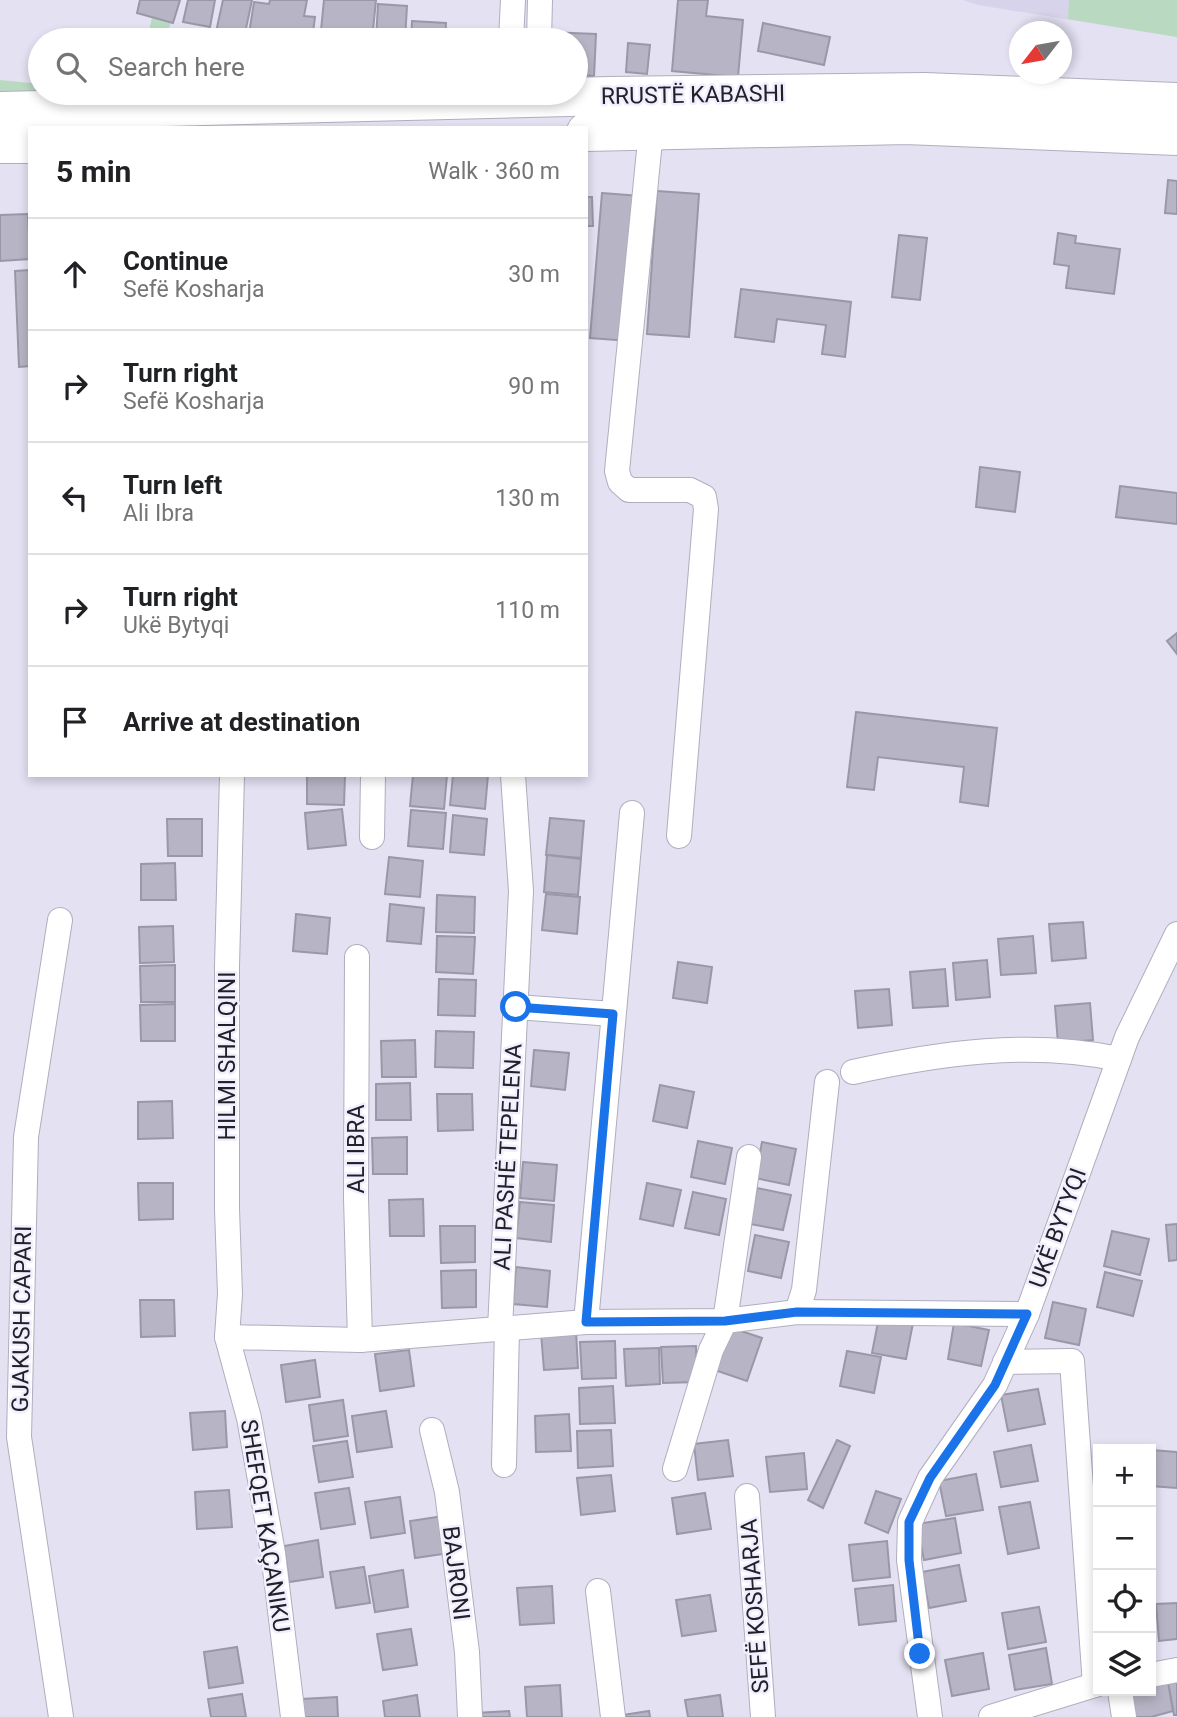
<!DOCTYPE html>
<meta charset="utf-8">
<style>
:root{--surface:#fff;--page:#f6f6f6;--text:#202124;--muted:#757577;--line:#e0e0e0}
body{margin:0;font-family:Roboto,sans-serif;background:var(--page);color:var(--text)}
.controls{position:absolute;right:21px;bottom:21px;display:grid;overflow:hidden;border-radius:0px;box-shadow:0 4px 10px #0003}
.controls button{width:63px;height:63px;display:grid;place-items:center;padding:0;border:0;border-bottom:2px solid var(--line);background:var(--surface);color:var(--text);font:35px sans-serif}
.compass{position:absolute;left:1009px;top:21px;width:63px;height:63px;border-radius:50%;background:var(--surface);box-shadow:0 4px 10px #0003;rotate:239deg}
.stop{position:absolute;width:21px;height:21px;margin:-16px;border:5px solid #1a73e8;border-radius:50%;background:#fff}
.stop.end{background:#1a73e8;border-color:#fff;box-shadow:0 2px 7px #0008}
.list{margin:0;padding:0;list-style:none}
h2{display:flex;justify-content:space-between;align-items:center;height:91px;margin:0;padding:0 28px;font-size:30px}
h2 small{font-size:23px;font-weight:400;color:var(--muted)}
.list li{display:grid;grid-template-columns:46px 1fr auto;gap:21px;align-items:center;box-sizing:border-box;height:112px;padding:0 28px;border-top:2px solid var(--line)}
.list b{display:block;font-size:26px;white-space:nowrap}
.list p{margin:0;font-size:23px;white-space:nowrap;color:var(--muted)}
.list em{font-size:23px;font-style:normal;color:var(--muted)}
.icon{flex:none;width:38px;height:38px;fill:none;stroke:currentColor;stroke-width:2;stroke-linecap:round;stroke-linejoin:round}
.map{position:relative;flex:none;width:1177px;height:1717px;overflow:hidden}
.search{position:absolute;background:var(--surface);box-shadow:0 4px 10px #0003;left:28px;top:28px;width:560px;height:77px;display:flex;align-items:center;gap:18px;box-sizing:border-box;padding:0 24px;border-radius:38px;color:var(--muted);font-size:26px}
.panel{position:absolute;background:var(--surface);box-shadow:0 4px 10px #0003;left:28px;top:126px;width:560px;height:651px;border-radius:0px}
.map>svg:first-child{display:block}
.built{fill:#d7d3eb}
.green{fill:#b9dac1}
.building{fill:#b7b5c5;stroke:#9a98a8;stroke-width:2}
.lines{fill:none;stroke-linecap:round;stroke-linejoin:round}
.minor-casing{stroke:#b0aebe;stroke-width:26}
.primary-casing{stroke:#b0aebe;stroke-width:40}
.minor{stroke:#fff;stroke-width:24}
.primary{stroke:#fff;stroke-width:38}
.route{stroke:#1a73e8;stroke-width:9}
.labels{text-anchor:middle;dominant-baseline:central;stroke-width:5;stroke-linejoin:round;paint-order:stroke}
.street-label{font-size:23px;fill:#212126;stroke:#f0eeff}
</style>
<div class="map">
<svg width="1177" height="1717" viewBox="0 0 1177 1717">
<rect width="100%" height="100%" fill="#e3e1f2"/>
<path class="built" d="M963 0H1177V37L978 5Z"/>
<g class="green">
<path d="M156 0H178L165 40H147Z"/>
<path d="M1069 0H1177V37L1068 19Z"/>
<path d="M0 80 40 84V93L0 99Z"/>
</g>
<g class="building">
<path d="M140 0H180L173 23 137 13Z"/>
<path d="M188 0H215L210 27 183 22Z"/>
<path d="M223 0H252L244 38 216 32Z"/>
<path d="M270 0H307L304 16 315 17 312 40H248L254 2 269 4Z"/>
<path d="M324 0H376L372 40H320Z"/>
<path d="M678 0H708L706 16 743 20 738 77 672 71Z"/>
<path d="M378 4 407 6 405 40H376Z"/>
<path d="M412 21 446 23 445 40H411Z"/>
<path d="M763 23 830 37 824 65 758 51Z"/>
<path d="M548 32 596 34 594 76 576 75V40H548Z"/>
<path d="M628 43 650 45 647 74 626 72Z"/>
<path d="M1168 180 1177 181V214L1165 213Z"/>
<path d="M657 191 699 194 689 337 647 334Z"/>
<path d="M602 193 640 196 629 341 590 338Z"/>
<path d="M586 197H592L593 226H586Z"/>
<path d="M28 214 30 259 0 261V215Z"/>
<path d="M1058 233 1076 236 1075 243 1120 249 1114 294 1066 288 1069 266 1054 264Z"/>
<path d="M899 235 927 238 920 300 892 297Z"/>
<path d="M30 270V366L19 367 15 271Z"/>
<path d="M741 289 851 302 845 357 822 354 826 325 777 319 774 342 735 337Z"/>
<path d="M980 467 1020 472 1015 512 976 507Z"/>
<path d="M1120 486 1177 493V524L1116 517Z"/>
<path d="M1177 633V654L1167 641Z"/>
<path d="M856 712 997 728 988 806 960 802 964 767 878 757 874 790 847 787Z"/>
<path d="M307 775H345L344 805 307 804Z"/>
<path d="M413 775H447L444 809 410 806Z"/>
<path d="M453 775H488L485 809 450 805Z"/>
<path d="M342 809 346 845 308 849 305 813Z"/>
<path d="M411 810 446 813 443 849 408 846Z"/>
<path d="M453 815 487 819 484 855 450 852Z"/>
<path d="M550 818 584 821 581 858 546 855Z"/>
<path d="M167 819H202V856H168Z"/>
<path d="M547 855 581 859 578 895 544 892Z"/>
<path d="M389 857 423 861 420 897 385 894Z"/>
<path d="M175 863 176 900H141V864Z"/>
<path d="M546 894 580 897 577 934 542 930Z"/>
<path d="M437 895 475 897 474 933 436 932Z"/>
<path d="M390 904 424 908 421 944 387 941Z"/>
<path d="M296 914 330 918 327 954 293 951Z"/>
<path d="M1083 922 1086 958 1052 961 1049 924Z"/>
<path d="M173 926 174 962 140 963 139 927Z"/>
<path d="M437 936 475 937 473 974 436 972Z"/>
<path d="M1033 936 1036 973 1001 975 998 939Z"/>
<path d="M987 960 990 997 956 1000 953 963Z"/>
<path d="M678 962 712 967 707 1003 673 998Z"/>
<path d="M175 965V1002H141L140 966Z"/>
<path d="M945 969 948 1006 913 1008 910 972Z"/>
<path d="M439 979 476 980 475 1016 438 1015Z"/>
<path d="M889 989 892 1025 858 1028 855 991Z"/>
<path d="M1090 1003 1093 1040 1058 1043 1055 1006Z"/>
<path d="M175 1004V1041H141L140 1005Z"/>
<path d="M436 1031 474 1032 473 1068 435 1067Z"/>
<path d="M415 1040 416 1077H382L381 1041Z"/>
<path d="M534 1050 569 1053 565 1090 531 1086Z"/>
<path d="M410 1083 411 1120H376V1084Z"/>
<path d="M660 1085 694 1092 687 1128 653 1121Z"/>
<path d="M437 1094H472L473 1130 438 1131Z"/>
<path d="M172 1101 173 1138 138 1139V1102Z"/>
<path d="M407 1137V1174H373L372 1138Z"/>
<path d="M698 1141 732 1148 725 1184 691 1177Z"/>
<path d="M762 1142 796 1149 789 1185 755 1178Z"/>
<path d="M523 1162 557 1165 554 1201 520 1198Z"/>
<path d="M138 1183H173V1219L139 1220Z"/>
<path d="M647 1183 681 1190 673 1226 640 1219Z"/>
<path d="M757 1188 791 1195 783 1230 750 1224Z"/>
<path d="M693 1192 726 1199 719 1235 685 1228Z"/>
<path d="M423 1199 424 1236H390L389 1200Z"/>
<path d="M520 1202 554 1205 551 1242 516 1238Z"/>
<path d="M1177 1224V1260L1169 1261 1166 1225Z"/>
<path d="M440 1226H475V1262L441 1263Z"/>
<path d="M1112 1231 1149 1239 1140 1275 1104 1266Z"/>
<path d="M755 1235 789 1242 781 1278 748 1271Z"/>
<path d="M516 1267 550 1271 547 1307 513 1304Z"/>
<path d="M476 1270V1307L442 1308 441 1271Z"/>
<path d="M1105 1272 1142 1281 1133 1316 1097 1307Z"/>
<path d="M140 1300H174L175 1336 141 1337Z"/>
<path d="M1053 1302 1086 1309 1079 1345 1045 1338Z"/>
<path d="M879 1317 913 1323 906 1359 872 1353Z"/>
<path d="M954 1323 989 1330 981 1366 948 1359Z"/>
<path d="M726 1326 762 1338 747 1381 712 1369Z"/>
<path d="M576 1331 578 1368 544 1370 541 1333Z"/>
<path d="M615 1341 616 1378 582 1379 580 1342Z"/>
<path d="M696 1346 697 1382 663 1383 661 1347Z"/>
<path d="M659 1348 660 1384 626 1386 624 1349Z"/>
<path d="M409 1350 414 1386 380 1391 375 1354Z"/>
<path d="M847 1351 881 1357 874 1393 840 1386Z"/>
<path d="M315 1360 320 1397 286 1402 281 1365Z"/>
<path d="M613 1386 615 1423 580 1424 579 1388Z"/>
<path d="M1038 1389 1045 1424 1008 1431 1001 1395Z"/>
<path d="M343 1400 348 1436 314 1441 309 1405Z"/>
<path d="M225 1411 227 1447 193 1450 190 1413Z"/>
<path d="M386 1411 392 1447 357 1452 352 1416Z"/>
<path d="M569 1414 571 1451 536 1452 535 1416Z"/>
<path d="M611 1430 613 1466 578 1468 577 1431Z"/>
<path d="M728 1440 733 1476 698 1480 694 1444Z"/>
<path d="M837 1440 850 1446 823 1508 808 1500Z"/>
<path d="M347 1441 353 1477 319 1482 313 1446Z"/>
<path d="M1031 1445 1038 1481 1001 1487 994 1452Z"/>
<path d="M1151 1450 1177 1452V1488L1151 1486Z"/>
<path d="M804 1453 807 1489 770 1492 766 1457Z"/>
<path d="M976 1474 983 1510 946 1516 939 1481Z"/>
<path d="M611 1475 615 1511 581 1515 577 1478Z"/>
<path d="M349 1488 355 1524 321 1529 315 1493Z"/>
<path d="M229 1490 232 1527 197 1529 195 1492Z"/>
<path d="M876 1491 901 1499 888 1533 865 1523Z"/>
<path d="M705 1493 711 1529 677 1534 672 1498Z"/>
<path d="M400 1497 405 1533 371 1538 365 1502Z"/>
<path d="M1030 1502 1039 1548 1008 1554 999 1507Z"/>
<path d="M444 1516 450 1553 415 1558 410 1521Z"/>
<path d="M955 1518 961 1553 924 1560 917 1524Z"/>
<path d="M318 1540 323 1577 289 1582 284 1546Z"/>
<path d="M887 1541 890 1577 853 1581 849 1545Z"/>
<path d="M959 1565 966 1601 929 1608 922 1572Z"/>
<path d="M364 1567 370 1603 336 1608 330 1572Z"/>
<path d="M403 1570 408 1607 375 1612 369 1576Z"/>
<path d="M893 1585 896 1621 859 1625 855 1589Z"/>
<path d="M552 1586 554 1623 520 1625 517 1588Z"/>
<path d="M710 1595 716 1631 682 1636 676 1600Z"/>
<path d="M1177 1603V1639L1159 1641 1156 1604Z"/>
<path d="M1039 1607 1046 1642 1008 1649 1002 1613Z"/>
<path d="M411 1629 417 1665 383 1670 377 1634Z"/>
<path d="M237 1647 243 1683 209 1688 204 1652Z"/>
<path d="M1046 1648 1052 1684 1015 1690 1009 1655Z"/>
<path d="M983 1653 989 1689 952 1696 945 1660Z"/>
<path d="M1177 1681V1715H1174L1168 1682Z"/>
<path d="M1168 1682 1173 1711 1151 1717H1129L1125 1691H1151V1685Z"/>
<path d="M560 1685 562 1717H527L525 1687Z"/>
<path d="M242 1694 246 1717H211L208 1699Z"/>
<path d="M417 1695 420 1717H385L383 1701Z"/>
<path d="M720 1695 723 1717H688L685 1700Z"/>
<path d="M337 1697 338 1717H304L302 1699Z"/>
<path d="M509 1711 510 1717H475V1713Z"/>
<path d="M649 1711 650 1717H616V1716Z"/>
</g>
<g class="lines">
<g class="minor-casing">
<g id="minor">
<path d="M511 40 513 0"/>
<path d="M539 40 540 0"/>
<path d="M651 131 617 471 620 482 629 490H690L704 497 706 509 679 836"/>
<path d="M232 775 227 966V1209L230 1294 227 1337 249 1418 273 1553 293 1717"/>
<path d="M372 837 373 775"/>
<path d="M60 920 26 1137 19 1437 61 1717"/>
<path d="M357 957 356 1198 360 1340"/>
<path d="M516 1007 613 1014"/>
<path d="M853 1072C940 1053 1030 1040 1119 1059"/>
<path d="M797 1312 804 1290 827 1082"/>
<path d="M586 1322 632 813"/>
<path d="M500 1329 521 891 513 775"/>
<path d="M227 1337 360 1340 586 1322 725 1321 797 1312 1027 1314"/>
<path d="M1005 1362 1072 1361 1095 1685"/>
<path d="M432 1430 447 1492 467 1652 470 1717"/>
<path d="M504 1465 507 1328"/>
<path d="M675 1469 711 1350 725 1321 749 1157"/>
<path d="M747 1496 763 1717"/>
<path d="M598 1591 613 1717"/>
<path d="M1151 1675 1177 1670"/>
<path d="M1120 1691 1124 1717"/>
<path d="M930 1717 909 1560 910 1522 930 1478 995 1385 1027 1314 1127 1037 1177 934"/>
<path d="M991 1717 1098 1684"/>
</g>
</g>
<g class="primary-casing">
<g id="primary">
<path d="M0 111 609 96 925 92 1177 102"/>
<path d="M586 132 906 125 1177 136"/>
<path d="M0 144H30"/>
</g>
</g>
<use href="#minor" class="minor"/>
<use href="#primary" class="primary"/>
</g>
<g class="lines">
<path class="route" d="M516 1007 613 1014 586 1322 725 1321 797 1312 1027 1314 995 1385 930 1478 909 1522V1560L920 1654"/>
</g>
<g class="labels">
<g class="street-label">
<text transform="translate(693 95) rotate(-1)">RRUSTË KABASHI</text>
<text transform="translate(227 1056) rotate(-90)">HILMI SHALQINI</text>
<text transform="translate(356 1149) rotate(-90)">ALI IBRA</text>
<text transform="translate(508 1157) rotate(-87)">ALI PASHË TEPELENA</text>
<text transform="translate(1058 1228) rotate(-70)">UKË BYTYQI</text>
<text transform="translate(22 1319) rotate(-89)">GJAKUSH CAPARI</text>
<text transform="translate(265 1526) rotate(81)">SHEFQET KAÇANIKU</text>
<text transform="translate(456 1573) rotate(83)">BAJRONI</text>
<text transform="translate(755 1606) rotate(-94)">SEFË KOSHARJA</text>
</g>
</g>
</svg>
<div class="controls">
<button>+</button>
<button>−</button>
<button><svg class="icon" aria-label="locate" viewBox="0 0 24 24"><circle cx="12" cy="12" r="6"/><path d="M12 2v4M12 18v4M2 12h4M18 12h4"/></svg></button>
<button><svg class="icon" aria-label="layers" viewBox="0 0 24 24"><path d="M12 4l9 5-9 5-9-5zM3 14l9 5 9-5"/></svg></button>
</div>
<svg class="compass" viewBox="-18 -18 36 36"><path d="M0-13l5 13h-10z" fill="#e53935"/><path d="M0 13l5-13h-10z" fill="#757577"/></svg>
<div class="stop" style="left:516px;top:1007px"></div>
<div class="stop end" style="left:920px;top:1654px"></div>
<div class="search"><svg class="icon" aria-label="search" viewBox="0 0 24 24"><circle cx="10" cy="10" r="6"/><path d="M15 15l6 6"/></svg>Search here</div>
<section class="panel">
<h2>5 min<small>Walk · 360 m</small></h2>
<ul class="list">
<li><svg class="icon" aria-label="ahead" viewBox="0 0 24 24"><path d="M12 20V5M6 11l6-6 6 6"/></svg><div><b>Continue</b><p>Sefë Kosharja</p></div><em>30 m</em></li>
<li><svg class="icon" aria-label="right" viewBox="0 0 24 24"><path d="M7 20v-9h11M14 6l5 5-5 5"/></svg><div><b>Turn right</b><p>Sefë Kosharja</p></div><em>90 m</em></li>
<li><svg class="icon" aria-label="left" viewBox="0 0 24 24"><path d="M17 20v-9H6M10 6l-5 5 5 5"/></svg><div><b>Turn left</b><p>Ali Ibra</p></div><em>130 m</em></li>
<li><svg class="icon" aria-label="right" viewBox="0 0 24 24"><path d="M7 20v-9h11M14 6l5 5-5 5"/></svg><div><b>Turn right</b><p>Ukë Bytyqi</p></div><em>110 m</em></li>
<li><svg class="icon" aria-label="arrive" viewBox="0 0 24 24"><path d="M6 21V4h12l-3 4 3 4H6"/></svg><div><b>Arrive at destination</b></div></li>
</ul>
</section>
</div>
